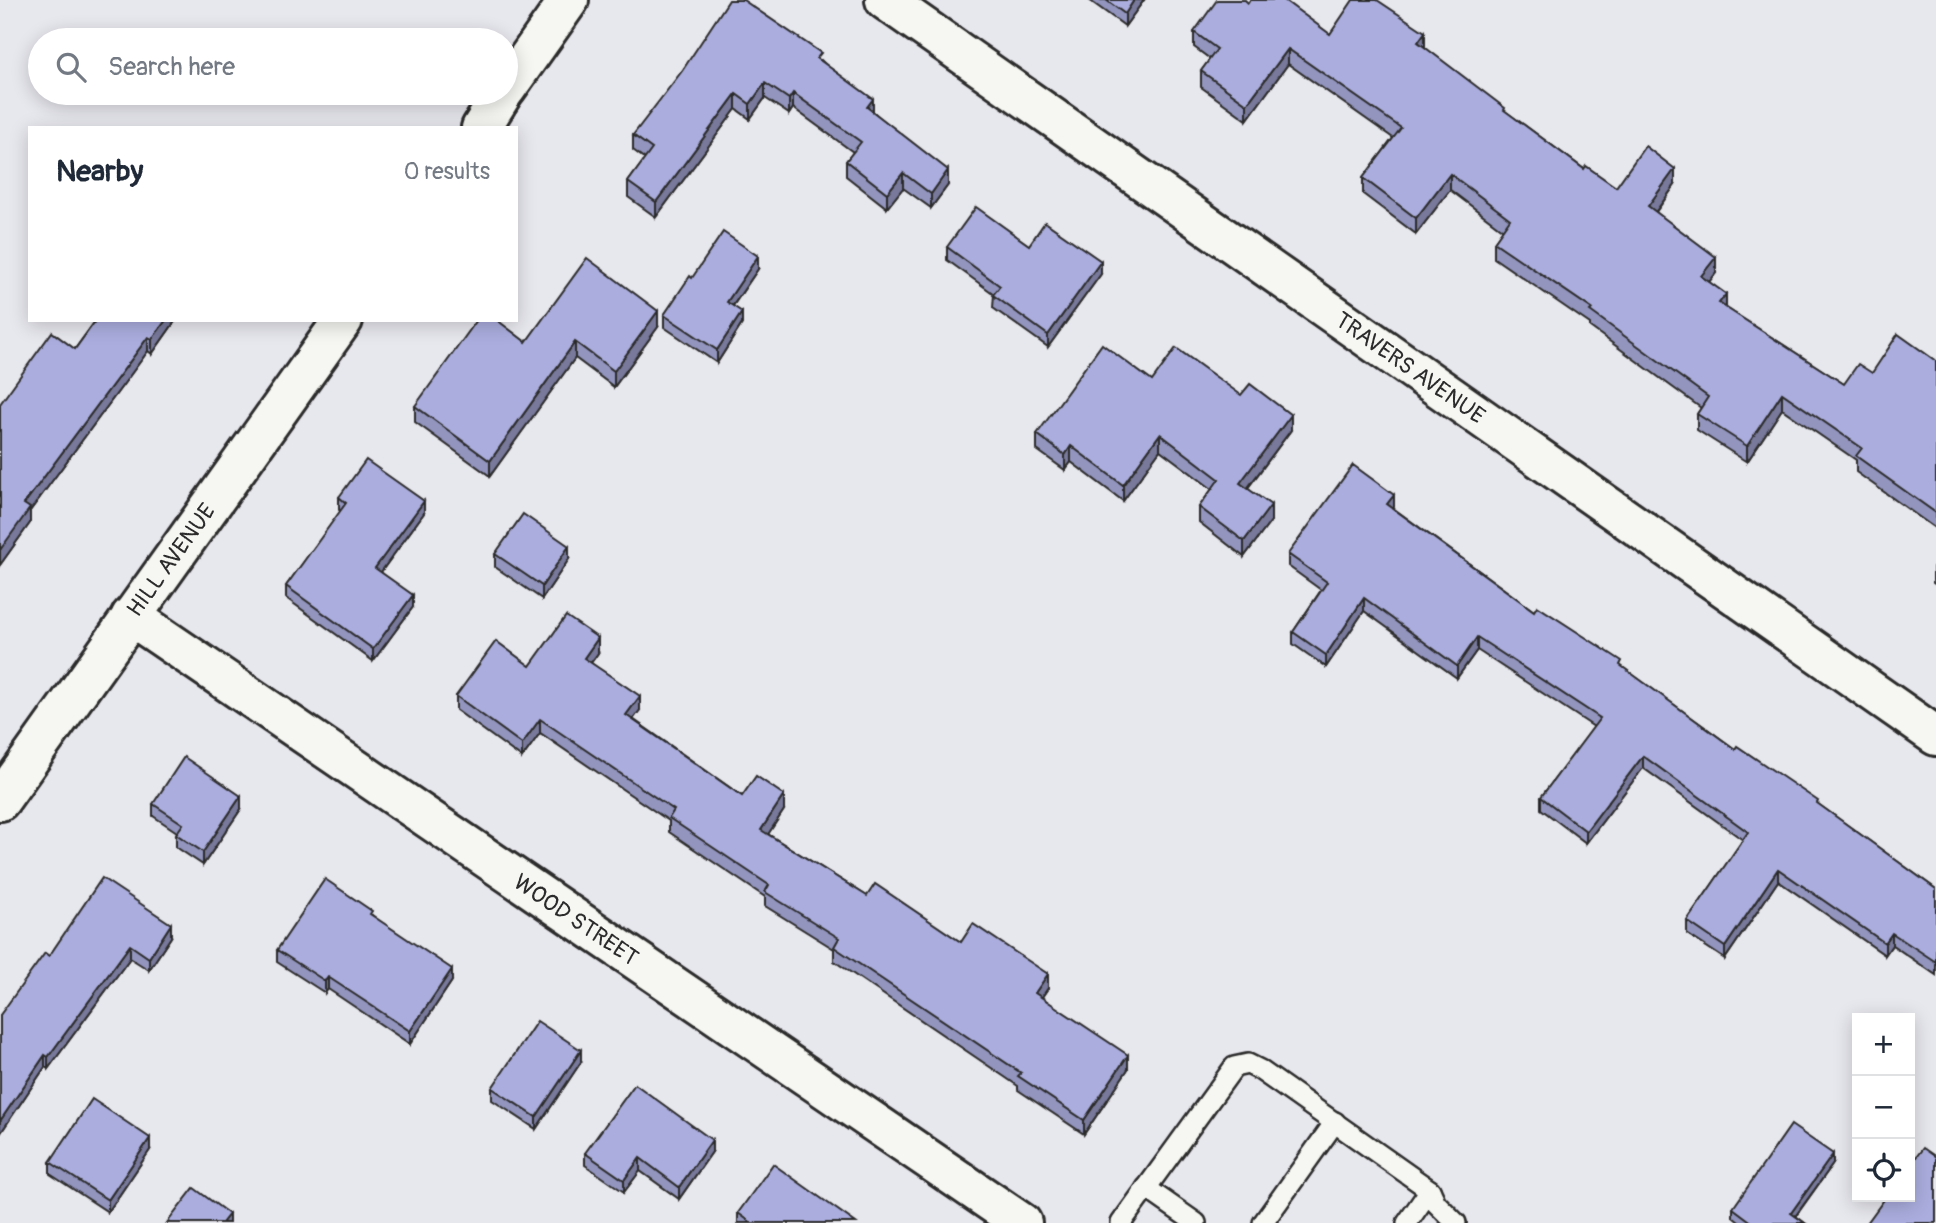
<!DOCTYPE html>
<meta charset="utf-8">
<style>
:root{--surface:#fff;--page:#f6f6f7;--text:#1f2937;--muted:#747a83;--line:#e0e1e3}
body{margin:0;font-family:Pangolin,sans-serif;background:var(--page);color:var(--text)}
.controls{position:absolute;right:21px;bottom:21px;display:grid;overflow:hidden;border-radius:0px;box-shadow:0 4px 18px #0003}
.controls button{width:63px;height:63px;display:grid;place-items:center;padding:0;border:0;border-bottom:2px solid var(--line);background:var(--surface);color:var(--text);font:35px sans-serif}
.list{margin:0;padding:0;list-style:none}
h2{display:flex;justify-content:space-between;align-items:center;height:91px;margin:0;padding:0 28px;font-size:30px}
h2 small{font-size:23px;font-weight:400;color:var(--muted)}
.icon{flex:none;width:38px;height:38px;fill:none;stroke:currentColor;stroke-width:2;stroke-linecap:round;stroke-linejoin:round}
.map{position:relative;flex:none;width:1936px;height:1223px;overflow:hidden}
.search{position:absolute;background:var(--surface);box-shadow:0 4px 18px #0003;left:28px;top:28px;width:490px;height:77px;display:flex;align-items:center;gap:18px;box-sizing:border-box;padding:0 24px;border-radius:38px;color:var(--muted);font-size:26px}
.panel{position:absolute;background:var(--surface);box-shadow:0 4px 18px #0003;left:28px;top:126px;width:490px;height:196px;border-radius:0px}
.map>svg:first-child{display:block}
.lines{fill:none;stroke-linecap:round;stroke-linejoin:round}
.lane-casing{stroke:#2b2b2b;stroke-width:24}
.street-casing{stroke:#2b2b2b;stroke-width:44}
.lane{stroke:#f6f6f2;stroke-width:19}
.street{stroke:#f6f6f2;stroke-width:38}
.wall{fill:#9395bf;stroke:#2b2b2b;stroke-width:2}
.shaded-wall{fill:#78799b;stroke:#2b2b2b;stroke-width:2}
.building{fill:#abadde;stroke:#2b2b2b;stroke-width:2}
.labels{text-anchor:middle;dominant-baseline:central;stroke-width:7;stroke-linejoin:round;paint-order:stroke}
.street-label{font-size:23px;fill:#2b2b2b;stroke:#f6f6f2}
</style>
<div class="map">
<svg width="1936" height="1223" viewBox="0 0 1936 1223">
<rect width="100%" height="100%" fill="#e7e7ee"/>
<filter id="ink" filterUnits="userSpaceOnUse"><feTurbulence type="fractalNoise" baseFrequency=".0143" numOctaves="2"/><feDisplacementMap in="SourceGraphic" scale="14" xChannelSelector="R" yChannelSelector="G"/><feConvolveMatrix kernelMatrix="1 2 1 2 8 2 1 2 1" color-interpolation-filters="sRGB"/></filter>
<g filter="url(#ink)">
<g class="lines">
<g class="lane-casing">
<g id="lane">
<path d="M1146 1188 1196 1223"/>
<path d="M1121 1223 1234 1067 1248 1064 1260 1070 1430 1190 1436 1203 1456 1223"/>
<path d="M1263 1223 1335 1122"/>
<path d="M1407 1223 1430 1190"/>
</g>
</g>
<g class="street-casing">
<g id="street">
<path d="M885 0 1936 736"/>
<path d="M506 89 569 0"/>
<path d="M481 128 503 93"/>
<path d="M131 616 1022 1223"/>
<path d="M0 801 343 320"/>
</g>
</g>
<use href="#lane" class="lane"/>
<use href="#street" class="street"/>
</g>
<g class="wall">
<path d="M1089 0H1144L1125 26Z"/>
<path d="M1248 3 1330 34 1425 48 1505 111 1584 169 1616 187 1675 185 1656 212 1716 273 1709 282 1726 308 1844 384 1872 373 1936 361V529L1856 472V460L1782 409 1747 462 1697 430V414L1701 408 1590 327V324L1494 258V242L1503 230 1450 190 1416 234 1363 194V178L1393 138 1288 64 1247 120 1201 87V71L1210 59 1194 47V32Z"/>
<path d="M821 60 948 185 931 208 903 188 887 208 846 176V161L853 152 793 108 789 114 765 98 750 119 736 109 656 217 628 197V182L645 159 633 150V135Z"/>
<path d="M1029 245 1101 274 1048 347 993 308 994 294 947 260V247Z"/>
<path d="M758 269 733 306 742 324 717 363 664 327V315L692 278Z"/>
<path d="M96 320H176L152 354 148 351 30 511V523L0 565 75 349Z"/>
<path d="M658 327 614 387 575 358 490 476 415 422V406L526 342Z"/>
<path d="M1152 381 1241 395 1291 430 1248 488 1271 521 1244 557 1199 522V507L1212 489 1160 450 1123 501 1071 462 1065 470 1037 450V434Z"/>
<path d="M339 497 424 513 381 572 413 607 373 661 286 598V586L341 511 339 510Z"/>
<path d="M1394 507 1393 508 1534 611 1622 667 1735 749 1818 804 1936 889V975L1892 945 1885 955 1778 881 1725 959 1687 934V921L1743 840 1643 768 1586 843 1541 809V797L1594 727 1477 650 1457 678 1364 611 1326 667 1293 644V632L1321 590 1288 566V554Z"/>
<path d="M495 554 569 559 542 599 495 567Z"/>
<path d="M1936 564V585L1933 583V567Z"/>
<path d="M598 653 591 663 640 710 633 719 742 796 784 810 768 834 867 896 961 942 1048 988 1042 997 1128 1069 1084 1134 1018 1090V1086L834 961V949L765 906V897L669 832V821L540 733 522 758 456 710V696L530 666Z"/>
<path d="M153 804 241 809 203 865 176 847V834L177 832 153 816Z"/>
<path d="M372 915 452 981 410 1044 328 989 325 993 277 962V950Z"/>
<path d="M171 937 149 970 130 958 48 1069 45 1067 0 1134V1015L49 956Z"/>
<path d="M581 1062 536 1129 492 1100V1088Z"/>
<path d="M150 1150 108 1212 50 1174V1162Z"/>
<path d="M712 1152 679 1199 640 1171 624 1192 585 1165V1153Z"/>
<path d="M1833 1164 1796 1216 1805 1223H1740L1733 1217V1208Z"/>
<path d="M738 1213 856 1223H738Z"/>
</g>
<g class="shaded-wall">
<path d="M1134 0H1144L1125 26V14Z"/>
<path d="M1425 32V48L1418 42Z"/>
<path d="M1288 49V64L1247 120V104Z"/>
<path d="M765 83V98L750 119V104Z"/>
<path d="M793 93V108L789 114V99Z"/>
<path d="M736 94V109L656 217V202Z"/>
<path d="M873 99V114L867 107Z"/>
<path d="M1675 169V185L1648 222V206Z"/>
<path d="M948 170V185L931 208V194Z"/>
<path d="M903 173V188L887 208V193Z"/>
<path d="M1450 174V190L1416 234V218Z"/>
<path d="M758 256V269L727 314V302Z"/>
<path d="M1716 257V273L1701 292V276Z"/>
<path d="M1101 261V274L1048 347V335Z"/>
<path d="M1726 294V310L1719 303Z"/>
<path d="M658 311V327L614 387V371Z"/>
<path d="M742 312V324L717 363V350Z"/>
<path d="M166 320H176L152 354V339Z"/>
<path d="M148 337V351L30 511V523L0 565V550L24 504Z"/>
<path d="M575 342V358L490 476V461Z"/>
<path d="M1782 393V409L1747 462V446Z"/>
<path d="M1291 415V430L1240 498V483Z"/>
<path d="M1160 434V450L1123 501V485Z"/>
<path d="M1071 446V462L1065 470V455Z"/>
<path d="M1394 495V507L1387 516V504Z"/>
<path d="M424 501V513L375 580V568Z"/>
<path d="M1271 505V521L1244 557V541Z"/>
<path d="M569 546V559L542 599V586Z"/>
<path d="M413 595V607L373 661V649Z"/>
<path d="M1364 598V611L1326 667V655Z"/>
<path d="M1477 637V650L1457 678V666Z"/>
<path d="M598 638V653L584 672V658Z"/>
<path d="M640 696V710L626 729V715Z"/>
<path d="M540 719V733L522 758V744Z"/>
<path d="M1643 756V768L1586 843V831Z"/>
<path d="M784 795V810L761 845V830Z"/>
<path d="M241 796V809L203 865V852Z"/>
<path d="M1778 869V881L1725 959V947Z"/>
<path d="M171 924V937L149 970V958Z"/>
<path d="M1892 933V945L1885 955V943Z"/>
<path d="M130 945V958L48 1069V1057Z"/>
<path d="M452 969V981L410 1044V1031Z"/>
<path d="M1048 974V988L1035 1007V993Z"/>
<path d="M328 977V989L325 993V981Z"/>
<path d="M581 1050V1062L536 1129V1117Z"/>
<path d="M45 1055V1067L0 1134V1121Z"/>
<path d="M1128 1055V1069L1084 1134V1120Z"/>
<path d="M150 1138V1150L108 1212V1200Z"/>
<path d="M712 1140V1152L679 1199V1187Z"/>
<path d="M1833 1154V1164L1791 1222V1213Z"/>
<path d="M640 1158V1171L624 1192V1180Z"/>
<path d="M229 1214V1223H222Z"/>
</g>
<g class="building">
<path d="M729 0H743L821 53 817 58 873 99 867 107 948 170 931 194 903 173 887 193 846 161 861 142 793 93 789 99 765 83 750 104 736 94 656 202 628 182 652 149 633 135 682 71Z"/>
<path d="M1106 0H1134L1125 14Z"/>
<path d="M1217 0H1245L1248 3 1250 0H1284L1330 34 1353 0H1377L1425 32 1418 42 1505 108 1504 110 1584 169 1586 166 1616 187 1645 146 1675 169 1648 206 1716 257 1701 276 1726 294 1719 303 1844 384 1858 364 1872 373 1898 334 1936 361V513L1856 456 1862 448 1782 393 1747 446 1697 414 1708 397 1590 311 1592 309 1494 242 1510 219 1450 174 1416 218 1363 178 1401 128 1288 49 1247 104 1201 71 1217 49 1194 32Z"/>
<path d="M976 207 1029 245 1045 222 1101 261 1048 335 993 295 1000 286 947 247Z"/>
<path d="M723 232 758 256 727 302 742 312 717 350 664 315 690 276 692 278Z"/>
<path d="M587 258 658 311 614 371 575 342 490 461 415 406 477 320H497L526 342Z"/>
<path d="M96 320H166L152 339 148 337 24 504 30 508 0 550V404L52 332 75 349Z"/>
<path d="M1102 344 1152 381 1176 348 1241 395 1250 384 1291 415 1240 483 1271 505 1244 541 1199 507 1219 479 1160 434 1123 485 1071 446 1065 455 1037 434Z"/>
<path d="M366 460 424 501 375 568 413 595 373 649 286 586 346 503 339 497Z"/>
<path d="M1353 465 1394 495 1387 504 1534 611 1537 606 1622 661 1620 665 1735 749 1737 746 1818 801 1817 803 1936 889V962L1892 933 1885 943 1778 869 1725 947 1687 921 1748 832 1643 756 1586 831 1541 797 1600 718 1477 637 1457 666 1364 598 1326 655 1293 632 1327 582 1288 554Z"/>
<path d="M523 514 569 546 542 586 495 554Z"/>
<path d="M566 616 598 638 584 658 640 696 626 715 742 796 756 776 784 795 761 830 867 896 875 884 961 942 973 924 1048 974 1035 993 1128 1055 1084 1120 1018 1076 1021 1073 834 947 839 938 765 892 769 885 669 818 674 810 540 719 522 744 456 696 496 641 530 666Z"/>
<path d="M184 757 241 796 203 852 176 834 183 824 153 804Z"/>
<path d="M102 878 171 924 149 958 130 945 48 1057 45 1055 0 1121V1015L45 953 49 956Z"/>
<path d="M325 879 372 911 370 914 452 969 410 1031 328 977 325 981 277 950Z"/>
<path d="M537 1021 581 1050 536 1117 492 1088Z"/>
<path d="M635 1084 712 1140 679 1187 640 1158 624 1180 585 1153Z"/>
<path d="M92 1099 150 1138 108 1200 50 1162Z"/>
<path d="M1791 1125 1833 1154 1791 1213 1805 1223H1753L1733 1208Z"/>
<path d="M1923 1148 1936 1157V1223H1867L1886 1197H1910V1165Z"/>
<path d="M773 1164 856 1223H752L738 1213Z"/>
<path d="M194 1188 229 1214 222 1223H167Z"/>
</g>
</g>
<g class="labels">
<g class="street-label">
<text transform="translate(1410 368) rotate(35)">TRAVERS AVENUE</text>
<text transform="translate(171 560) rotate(-54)">HILL AVENUE</text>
<text transform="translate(576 920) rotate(34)">WOOD STREET</text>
</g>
</g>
</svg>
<div class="controls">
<button>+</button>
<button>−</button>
<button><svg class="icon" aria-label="locate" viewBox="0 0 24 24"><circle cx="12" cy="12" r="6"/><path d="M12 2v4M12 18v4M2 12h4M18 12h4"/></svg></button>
</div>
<div class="search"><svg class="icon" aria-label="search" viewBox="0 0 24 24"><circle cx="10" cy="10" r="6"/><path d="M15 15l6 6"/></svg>Search here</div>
<section class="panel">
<h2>Nearby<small>0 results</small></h2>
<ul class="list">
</ul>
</section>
</div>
